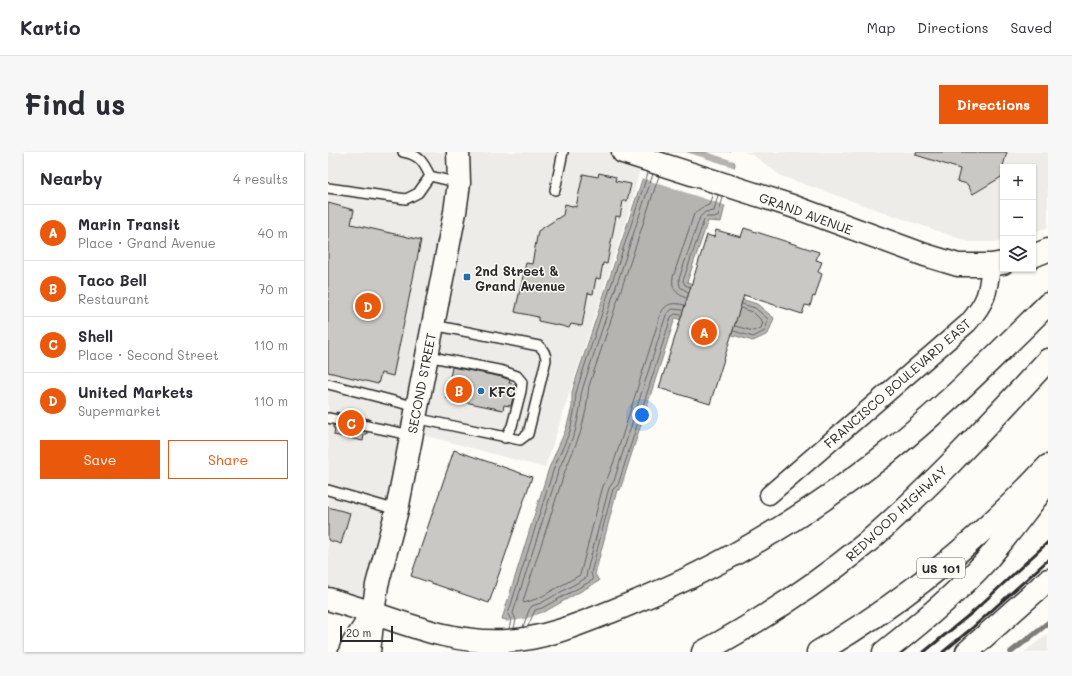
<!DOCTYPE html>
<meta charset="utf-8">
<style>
:root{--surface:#fff;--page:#f7f7f7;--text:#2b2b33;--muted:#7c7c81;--line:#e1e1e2;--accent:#ea580c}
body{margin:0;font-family:Mali,sans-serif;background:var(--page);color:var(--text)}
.controls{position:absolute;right:12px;top:12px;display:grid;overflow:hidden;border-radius:0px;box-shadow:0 1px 3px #0004}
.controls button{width:36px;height:36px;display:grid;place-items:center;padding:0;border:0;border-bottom:1px solid var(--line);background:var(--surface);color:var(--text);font:20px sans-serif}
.scale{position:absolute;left:12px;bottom:10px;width:53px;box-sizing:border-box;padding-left:4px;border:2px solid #2b2b2b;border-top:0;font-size:11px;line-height:14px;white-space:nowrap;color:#2b2b2b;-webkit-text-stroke:3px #fdfcf7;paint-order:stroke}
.you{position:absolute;left:314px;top:263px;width:14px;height:14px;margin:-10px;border:3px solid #fff;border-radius:50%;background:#1a73e8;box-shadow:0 0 0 6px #1a73e833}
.badge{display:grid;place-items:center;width:26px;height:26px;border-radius:50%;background:var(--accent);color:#fff;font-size:13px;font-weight:700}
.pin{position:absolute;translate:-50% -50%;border:2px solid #fff;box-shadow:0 1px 4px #0006}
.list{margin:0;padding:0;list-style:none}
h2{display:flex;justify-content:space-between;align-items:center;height:52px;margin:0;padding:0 16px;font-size:17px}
h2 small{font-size:13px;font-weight:400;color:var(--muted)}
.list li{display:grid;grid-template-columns:26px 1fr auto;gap:12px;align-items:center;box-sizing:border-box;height:56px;padding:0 16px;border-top:1px solid var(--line)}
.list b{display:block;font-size:15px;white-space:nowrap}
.list p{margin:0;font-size:13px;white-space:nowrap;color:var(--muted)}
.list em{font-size:13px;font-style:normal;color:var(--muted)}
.actions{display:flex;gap:8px;padding:12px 16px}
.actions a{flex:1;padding:9px 0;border:1px solid var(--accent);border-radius:0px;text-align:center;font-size:14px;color:var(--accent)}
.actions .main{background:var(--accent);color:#fff}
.icon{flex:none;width:22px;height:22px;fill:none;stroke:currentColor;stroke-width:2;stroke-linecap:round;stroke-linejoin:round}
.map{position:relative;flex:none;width:720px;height:500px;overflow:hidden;border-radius:0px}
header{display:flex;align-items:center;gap:24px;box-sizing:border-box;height:56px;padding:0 20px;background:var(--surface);border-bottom:1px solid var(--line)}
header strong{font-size:19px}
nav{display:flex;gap:22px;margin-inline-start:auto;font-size:14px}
.intro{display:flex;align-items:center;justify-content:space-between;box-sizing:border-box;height:96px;padding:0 24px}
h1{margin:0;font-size:28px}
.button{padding:10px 18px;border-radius:0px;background:var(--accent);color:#fff;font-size:14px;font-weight:700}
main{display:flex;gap:24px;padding:0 24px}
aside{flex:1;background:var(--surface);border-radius:0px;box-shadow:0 1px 3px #0004}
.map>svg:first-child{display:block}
.built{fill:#edece8}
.water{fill:#b5b4b1;stroke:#7e7d7b}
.pier{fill:#fdfcf7}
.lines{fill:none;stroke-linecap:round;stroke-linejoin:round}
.shore{stroke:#626261;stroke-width:1}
.stream{stroke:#7e7d7b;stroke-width:5.5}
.building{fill:#c9c8c4;stroke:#2b2b2b}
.lane-casing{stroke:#2b2b2b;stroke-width:12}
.street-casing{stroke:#2b2b2b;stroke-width:21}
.secondary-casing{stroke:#2b2b2b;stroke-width:25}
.primary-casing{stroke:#2b2b2b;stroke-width:25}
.highway-casing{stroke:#2b2b2b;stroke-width:25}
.lane{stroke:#fdfcf7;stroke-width:9}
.street{stroke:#fdfcf7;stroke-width:18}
.secondary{stroke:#fdfcf7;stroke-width:22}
.primary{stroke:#fdfcf7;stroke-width:22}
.highway{stroke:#fdfcf7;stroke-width:22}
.rail{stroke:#2b2b2b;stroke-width:3}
.poi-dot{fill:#1f6fb2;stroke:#fdfcf7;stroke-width:1.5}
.labels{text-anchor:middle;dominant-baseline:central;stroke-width:3;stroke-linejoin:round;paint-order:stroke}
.shield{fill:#fdfcf7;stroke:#6a6a68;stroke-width:1}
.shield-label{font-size:12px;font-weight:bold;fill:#2b2b2b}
.street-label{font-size:13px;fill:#2b2b2b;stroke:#fdfcf7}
.poi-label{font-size:13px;font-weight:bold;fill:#2b2b2b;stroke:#fdfcf7;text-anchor:start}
</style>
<header>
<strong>Kartio</strong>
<nav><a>Map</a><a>Directions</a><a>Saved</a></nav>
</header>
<div class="intro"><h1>Find us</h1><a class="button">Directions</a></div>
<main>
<aside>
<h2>Nearby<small>4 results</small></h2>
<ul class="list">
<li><span class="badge">A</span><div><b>Marin Transit</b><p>Place · Grand Avenue</p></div><em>40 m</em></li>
<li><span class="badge">B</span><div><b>Taco Bell</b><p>Restaurant</p></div><em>70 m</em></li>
<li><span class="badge">C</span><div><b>Shell</b><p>Place · Second Street</p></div><em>110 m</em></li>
<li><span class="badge">D</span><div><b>United Markets</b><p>Supermarket</p></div><em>110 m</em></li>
</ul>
<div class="actions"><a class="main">Save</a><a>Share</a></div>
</aside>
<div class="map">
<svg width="720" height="500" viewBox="0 0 720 500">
<rect width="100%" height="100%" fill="#fdfcf7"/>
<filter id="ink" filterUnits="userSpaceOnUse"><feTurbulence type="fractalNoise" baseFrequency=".025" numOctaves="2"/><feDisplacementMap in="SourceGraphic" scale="8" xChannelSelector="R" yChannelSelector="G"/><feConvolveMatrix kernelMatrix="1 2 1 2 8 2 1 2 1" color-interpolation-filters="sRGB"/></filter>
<g filter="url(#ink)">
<g class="built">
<path d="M0 0H295L313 11 305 47 217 316 107 286 78 280 43 453 0 440Z"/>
<path d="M415 0H720V75L705 81V15H675V90H641L453 24 425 3Z"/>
<path d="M720 482V500H696Z"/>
</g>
<path class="water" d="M321 0H403V3L407 12 393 70 380 69 359 130 429 152 446 166 440 182 425 189 347 166 292 338H289L267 422 271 429 216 460 209 462 202 481 177 479 179 468 174 467 221 316 238 277 244 255V240L247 230 315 25Z"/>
<g class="pier">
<path d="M319 0H358L408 16 399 54 313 26Z"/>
<path d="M378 0H405V3L409 10Z"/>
<path d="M216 460 215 462 211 463 204 482 201 500H168L176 470 197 467Z"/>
</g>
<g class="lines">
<g class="shore">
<path d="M331 24 261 234 258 258 252 282 237 319 195 449 196 451 211 446 252 423 275 334 280 325 288 304 333 161C338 151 346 150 356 153"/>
<path d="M362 135 357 133 355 129 376 68 379 65H390L395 45"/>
<path d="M360 140 352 135 351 127 372 65 377 60 386 59 390 43"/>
<path d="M358 146C348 142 343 136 345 125L366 62 373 56 381 53 385 41"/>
<path d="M407 174 425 179 433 176 435 170 425 160 413 156"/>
<path d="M406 179 425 185 437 179 440 167 427 156 414 152"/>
<path d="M200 474 207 458 214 456 265 428 263 421 285 337 290 333 298 308 343 165 347 162 353 163"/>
<path d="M195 475 201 458 204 454 213 451 258 426 259 419 281 336 286 329 293 306 338 163 344 157 354 158"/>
<path d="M186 476 188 468 185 461 231 317 247 280 252 257 253 242 256 232 325 22"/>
<path d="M181 477 183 468 180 462 226 316 242 279 247 256 248 241 251 231 320 21"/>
</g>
<path class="stream" d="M683 500 720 471"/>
</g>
<g class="building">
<path d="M588 0H679L675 14V24L645 42 639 32 629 29 632 17 588 3Z"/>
<path d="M271 21 288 25 287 29 303 32 299 49H295L292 65 288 64 279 112 275 111 272 127 268 126 265 142 260 141 254 174 243 172 241 176 234 174 210 169V165L187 160 198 111 204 112 210 79 235 63 237 52 248 55 255 22 270 25Z"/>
<path d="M0 51 26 58 23 72 93 88 65 224 53 221 50 232 0 220Z"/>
<path d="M416 76 491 100 488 108 494 110 490 120 494 122 487 145 485 144 482 154 477 153 474 162 416 143 382 252 331 236 379 83 386 85 388 78 413 85Z"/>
<path d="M124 215 174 225 182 228 181 231 188 232 183 254 176 253 175 258 118 246Z"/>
<path d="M8 260 42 267V268L8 261Z"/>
<path d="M5 273 39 280V282H36L35 289 6 283 7 276H5Z"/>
<path d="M126 298 204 325 161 451 83 424Z"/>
<path d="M0 355 22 361 13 392 0 388Z"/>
</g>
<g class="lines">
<g class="lane-casing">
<g id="lane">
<path d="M102 24 131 31"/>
<path d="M0 36 78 47 90 41 102 24C95 9 91 3 75 0"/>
<path d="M227 38 235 0"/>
<path d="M99 204 175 219 189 224 194 230 193 239 184 274 177 286"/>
<path d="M0 232 89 255"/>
<path d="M0 266 83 283"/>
<path d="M87 266 192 288 200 282 218 208C218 202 216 198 211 194L105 173"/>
<path d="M0 338 69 358"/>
</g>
</g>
<g class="street-casing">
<path id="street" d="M441 343 640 171C659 149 660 141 663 113"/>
</g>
<g class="secondary-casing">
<g id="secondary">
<path d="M295 0 464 54 597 103 630 113H663L675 111"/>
<path d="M705 104 720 98"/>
<path d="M45 461 49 433 69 358 127 60 131 31 130 0"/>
<path d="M639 500 720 428"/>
</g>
</g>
<g class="primary-casing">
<g id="primary">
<path d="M0 447 45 461"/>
<path d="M22 500 25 492 45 461"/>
<path d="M41 500 45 462"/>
</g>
</g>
<g class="highway-casing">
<g id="highway">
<path d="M45 461C89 476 131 492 179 489 218 487 256 470 292 456 387 419 474 367 554 305 613 259 667 204 720 152"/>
<path d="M375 500C432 469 486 434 536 393 566 368 593 341 620 314 654 279 687 244 720 208"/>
<path d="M490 500C578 449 651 388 720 314"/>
<path d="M556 500C592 472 627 443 658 409 678 386 696 361 715 337"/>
</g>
</g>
<use href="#lane" class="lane"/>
<use href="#street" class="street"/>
<use href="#secondary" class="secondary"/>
<use href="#primary" class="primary"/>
<use href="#highway" class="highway"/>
<g class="rail">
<path d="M596 500 646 459 720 390"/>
<path d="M615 500 643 477 720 408"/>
</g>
</g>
</g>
<g class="poi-dot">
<rect x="135" y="121" width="8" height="8" rx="2"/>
<circle cx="153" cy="239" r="4"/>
</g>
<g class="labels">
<rect class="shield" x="589" y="406" width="48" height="20" rx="3"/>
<g class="shield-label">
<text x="613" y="416">US 101</text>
</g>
<g class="street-label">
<text transform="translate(478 61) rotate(20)">GRAND AVENUE</text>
<text transform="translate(93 231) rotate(-79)">SECOND STREET</text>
<text transform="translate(569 231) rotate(-41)">FRANCISCO BOULEVARD EAST</text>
<text transform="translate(568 361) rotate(-43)">REDWOOD HIGHWAY</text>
</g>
<g class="poi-label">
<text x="147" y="118">2nd Street &amp;<tspan x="147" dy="15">Grand Avenue</tspan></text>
<text x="161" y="239">KFC</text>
</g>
</g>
</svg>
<div class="controls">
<button>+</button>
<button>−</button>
<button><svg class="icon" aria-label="layers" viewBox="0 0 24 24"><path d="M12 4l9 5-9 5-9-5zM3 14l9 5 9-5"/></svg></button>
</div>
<div class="scale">20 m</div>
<div class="you"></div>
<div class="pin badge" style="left:376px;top:180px">A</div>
<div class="pin badge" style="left:131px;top:238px">B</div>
<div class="pin badge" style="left:23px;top:271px">C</div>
<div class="pin badge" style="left:40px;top:154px">D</div>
</div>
</main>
